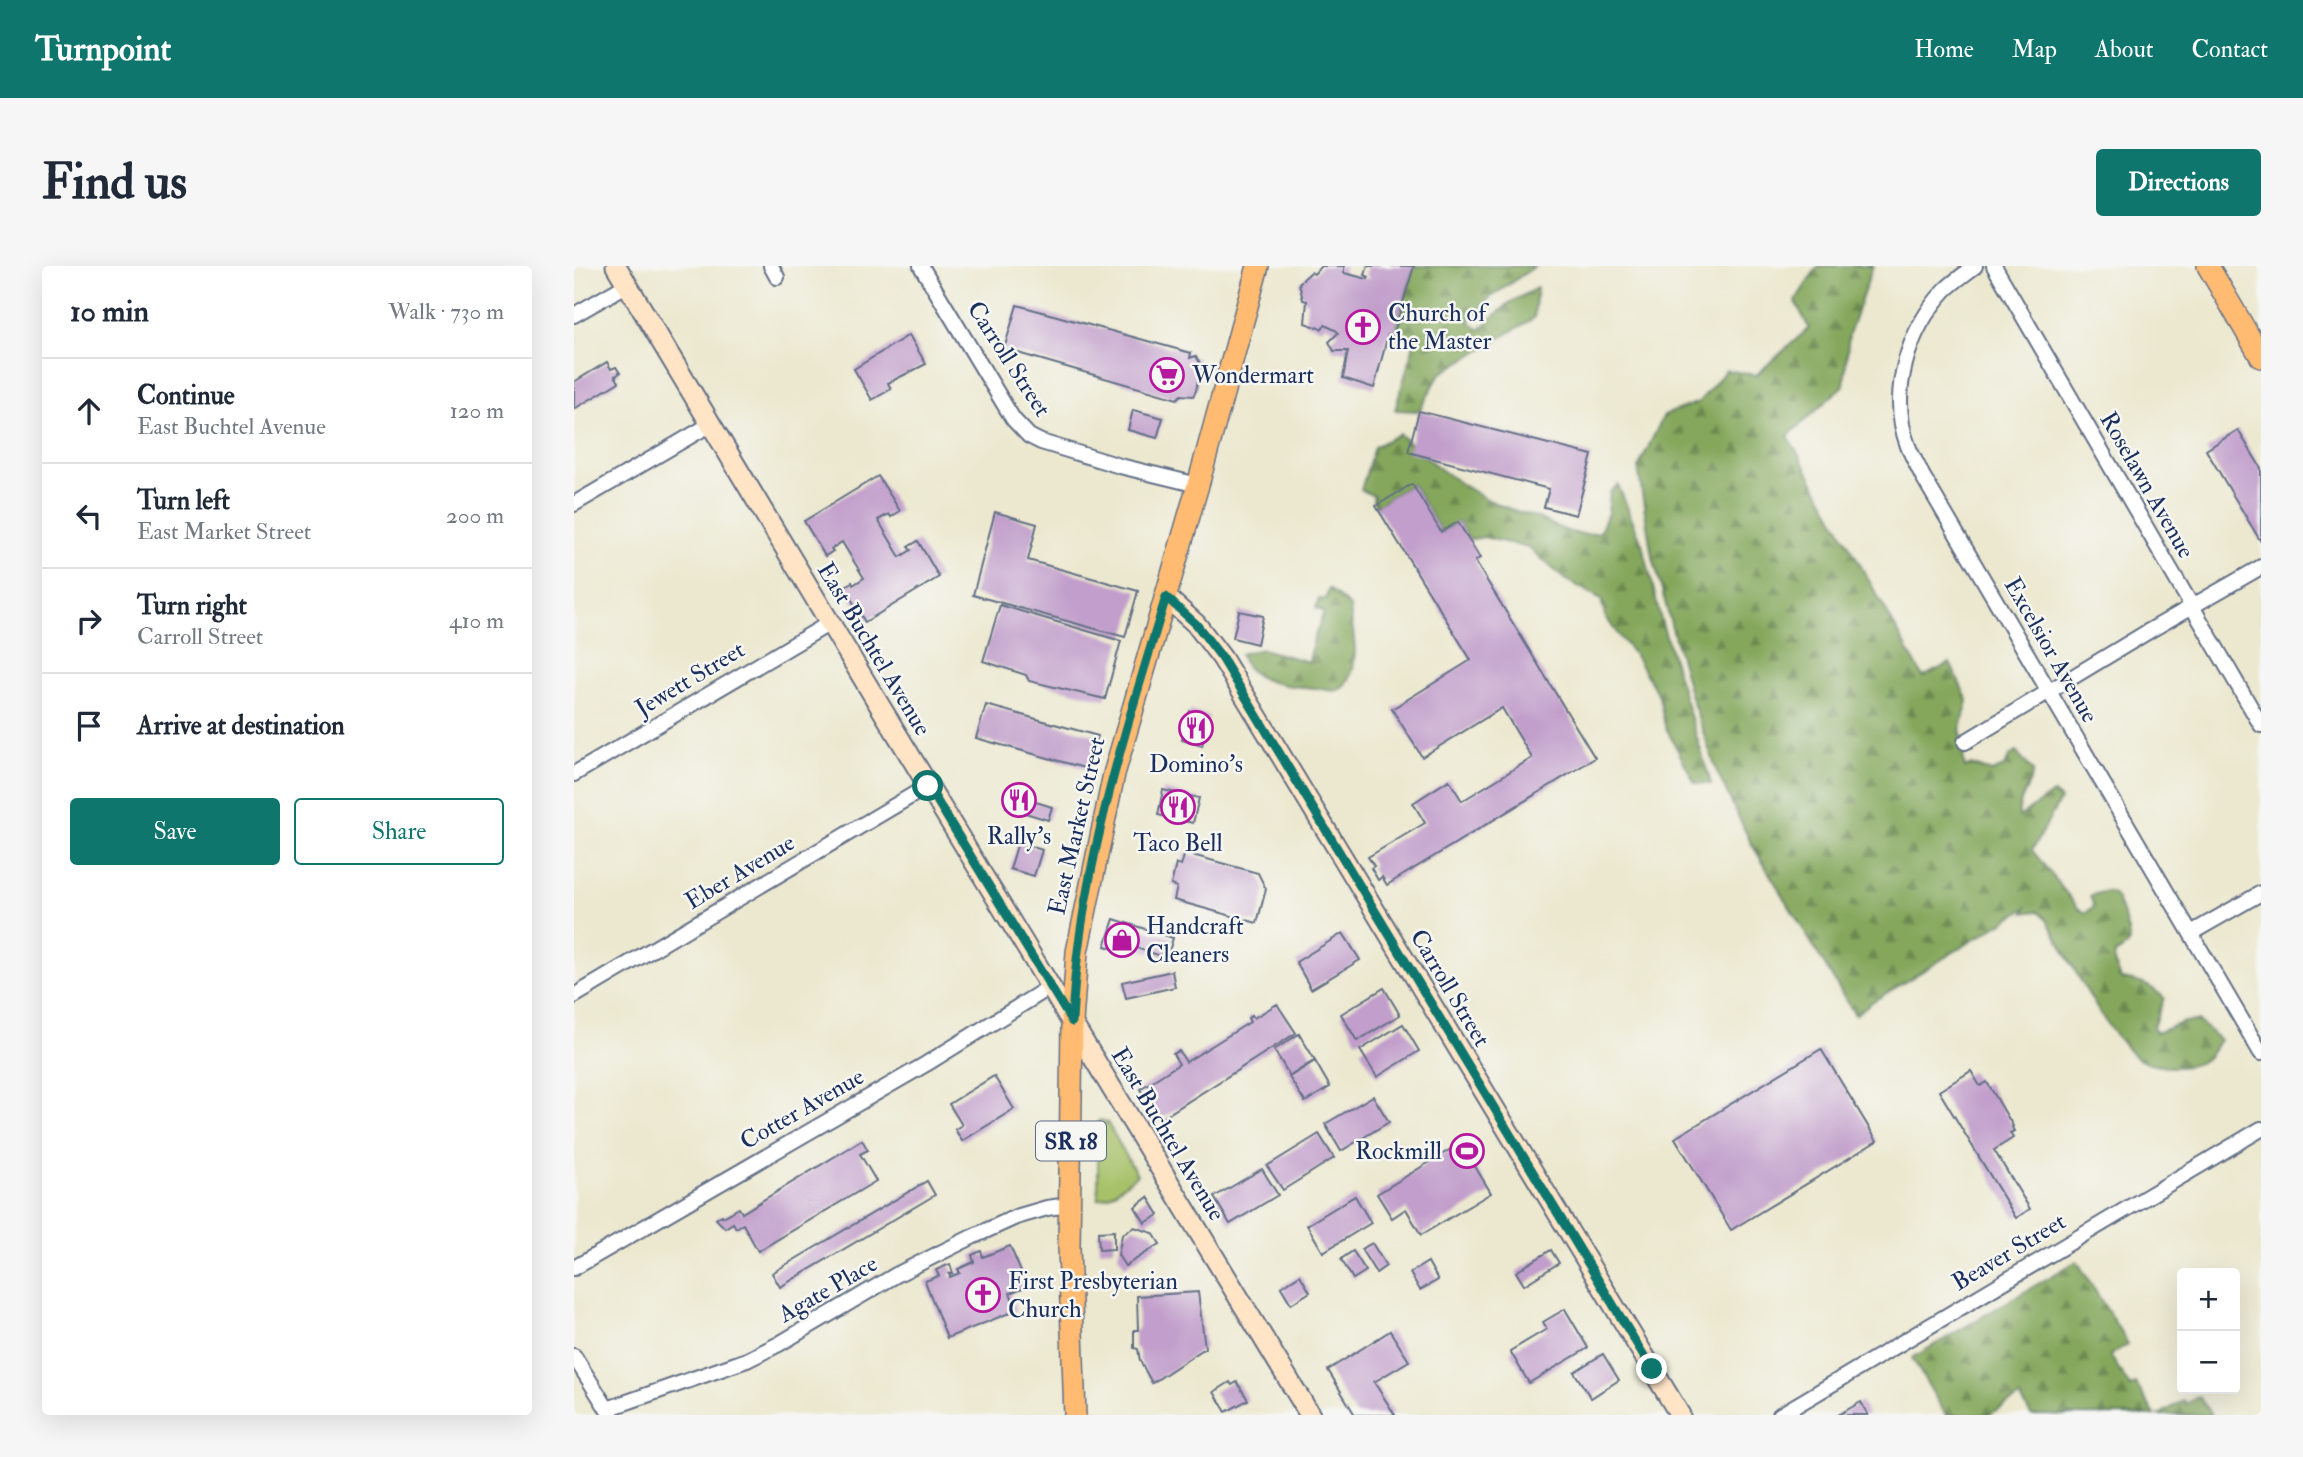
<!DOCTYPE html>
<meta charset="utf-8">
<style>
:root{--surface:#fff;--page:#f6f6f7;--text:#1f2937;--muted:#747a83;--line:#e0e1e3;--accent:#0f766e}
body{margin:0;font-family:"IM FELL Double Pica",serif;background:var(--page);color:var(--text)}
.controls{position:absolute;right:21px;bottom:21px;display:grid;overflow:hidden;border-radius:7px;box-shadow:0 7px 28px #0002}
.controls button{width:63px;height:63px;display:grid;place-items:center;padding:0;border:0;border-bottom:2px solid var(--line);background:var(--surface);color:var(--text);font:35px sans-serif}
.stop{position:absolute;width:21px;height:21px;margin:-16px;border:5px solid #0f766e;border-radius:50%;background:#fff}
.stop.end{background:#0f766e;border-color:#fff;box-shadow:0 2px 7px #0008}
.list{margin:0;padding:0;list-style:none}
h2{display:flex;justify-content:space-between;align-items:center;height:91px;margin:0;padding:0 28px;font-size:30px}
h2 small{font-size:23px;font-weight:400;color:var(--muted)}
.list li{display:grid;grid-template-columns:46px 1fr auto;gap:21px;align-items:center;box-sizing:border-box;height:105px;padding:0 28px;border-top:2px solid var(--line)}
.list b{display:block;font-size:26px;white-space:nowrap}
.list p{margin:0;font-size:23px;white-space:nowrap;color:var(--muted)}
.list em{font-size:23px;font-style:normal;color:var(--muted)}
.actions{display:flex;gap:14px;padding:21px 28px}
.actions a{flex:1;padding:16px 0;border:2px solid var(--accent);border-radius:7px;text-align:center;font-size:24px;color:var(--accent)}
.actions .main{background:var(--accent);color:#fff}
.icon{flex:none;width:38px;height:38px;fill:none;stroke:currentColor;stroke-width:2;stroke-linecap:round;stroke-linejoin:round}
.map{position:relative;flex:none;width:1687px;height:1149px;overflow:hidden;border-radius:7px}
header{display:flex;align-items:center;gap:42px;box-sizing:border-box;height:98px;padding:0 35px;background:var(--accent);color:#fff}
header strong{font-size:33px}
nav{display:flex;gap:38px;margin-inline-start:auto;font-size:24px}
.intro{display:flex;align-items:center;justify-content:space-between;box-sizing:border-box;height:168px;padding:0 42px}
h1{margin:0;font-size:49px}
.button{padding:18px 32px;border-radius:7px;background:var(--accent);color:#fff;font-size:24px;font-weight:700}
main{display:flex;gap:42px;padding:0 42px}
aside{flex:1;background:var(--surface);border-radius:7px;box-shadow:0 7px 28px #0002}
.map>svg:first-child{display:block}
.forest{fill:url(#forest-firs);stroke:#506b5d;stroke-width:2}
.green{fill:#a6c167;stroke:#607862;stroke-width:2}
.building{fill:#c19ecb}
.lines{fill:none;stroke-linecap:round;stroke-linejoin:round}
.street-casing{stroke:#647086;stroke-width:18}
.secondary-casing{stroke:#647086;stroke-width:23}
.primary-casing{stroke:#647086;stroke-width:24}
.street{stroke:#fff;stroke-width:14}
.secondary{stroke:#ffe4c6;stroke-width:19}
.primary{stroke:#ffbb71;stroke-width:21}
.route{stroke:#0f766e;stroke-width:9}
.labels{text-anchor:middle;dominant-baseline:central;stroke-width:5;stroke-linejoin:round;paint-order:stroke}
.shield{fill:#f6f6f2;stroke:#5d6b8a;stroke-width:2}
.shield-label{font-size:23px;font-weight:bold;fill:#1b2f5e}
.poi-label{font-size:24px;fill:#1b2f5e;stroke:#f6f6f2;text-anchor:start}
.street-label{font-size:24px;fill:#1b2f5e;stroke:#f6f6f2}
</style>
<header>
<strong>Turnpoint</strong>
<nav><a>Home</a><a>Map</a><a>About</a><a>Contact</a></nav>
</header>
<div class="intro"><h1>Find us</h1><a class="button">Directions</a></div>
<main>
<aside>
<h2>10 min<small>Walk · 730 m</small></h2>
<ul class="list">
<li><svg class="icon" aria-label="ahead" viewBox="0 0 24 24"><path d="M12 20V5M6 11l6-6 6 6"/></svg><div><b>Continue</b><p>East Buchtel Avenue</p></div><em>120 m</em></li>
<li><svg class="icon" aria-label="left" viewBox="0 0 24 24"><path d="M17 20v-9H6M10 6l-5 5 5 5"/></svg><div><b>Turn left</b><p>East Market Street</p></div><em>200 m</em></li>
<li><svg class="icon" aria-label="right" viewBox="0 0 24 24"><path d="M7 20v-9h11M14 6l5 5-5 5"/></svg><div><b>Turn right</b><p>Carroll Street</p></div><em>410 m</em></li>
<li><svg class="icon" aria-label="arrive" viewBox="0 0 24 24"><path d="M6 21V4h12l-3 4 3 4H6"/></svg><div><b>Arrive at destination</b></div></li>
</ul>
<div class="actions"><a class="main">Save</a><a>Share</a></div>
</aside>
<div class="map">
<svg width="1687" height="1149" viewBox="0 0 1687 1149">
<defs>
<pattern id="forest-firs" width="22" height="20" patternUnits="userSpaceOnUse" patternTransform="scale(1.75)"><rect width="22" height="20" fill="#84a75c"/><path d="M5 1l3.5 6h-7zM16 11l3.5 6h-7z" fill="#6b884f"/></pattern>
</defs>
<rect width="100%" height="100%" fill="#f6f6f2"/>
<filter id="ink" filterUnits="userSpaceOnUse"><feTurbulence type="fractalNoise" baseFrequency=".0143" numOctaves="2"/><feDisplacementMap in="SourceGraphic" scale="14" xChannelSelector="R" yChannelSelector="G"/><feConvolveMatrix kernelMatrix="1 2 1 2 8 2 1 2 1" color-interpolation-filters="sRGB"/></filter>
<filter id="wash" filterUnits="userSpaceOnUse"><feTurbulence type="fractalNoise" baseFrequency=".00686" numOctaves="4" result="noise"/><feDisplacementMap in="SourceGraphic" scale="28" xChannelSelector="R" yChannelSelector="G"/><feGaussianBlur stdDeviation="1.57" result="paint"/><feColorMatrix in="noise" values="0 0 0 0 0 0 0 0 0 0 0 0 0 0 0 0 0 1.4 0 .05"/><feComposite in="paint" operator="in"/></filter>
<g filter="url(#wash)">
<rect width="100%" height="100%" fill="#ece8cf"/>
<g class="forest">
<path d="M840 0H961L914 33 895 55 905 64 935 37 963 22 960 52 866 108 845 145 821 144 840 79 819 70Z"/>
<path d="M1244 0H1299L1275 68 1270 119 1214 170 1349 411 1376 397 1394 435 1386 466C1395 482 1386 489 1391 502L1397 499 1418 506 1430 501 1436 490 1442 486 1459 505C1456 522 1443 532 1445 551L1479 527 1486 534 1458 584 1505 643 1512 647 1520 640 1516 630C1523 628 1531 623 1538 627 1544 631 1559 672 1554 678 1552 682 1544 686 1541 688L1540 696 1547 713C1565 715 1577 719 1590 732L1579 761 1582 767 1610 756 1624 755 1646 774C1641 781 1636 790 1629 795 1613 804 1575 803 1561 790 1528 762 1496 693 1473 654L1463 645 1450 647 1452 642 1298 736 1281 749 1177 577 1143 506 1116 428 1077 284 1064 202 1090 149 1125 136 1152 104 1182 109 1235 62 1221 35Z"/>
<path d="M825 168C855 195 886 221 923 238 936 244 951 247 964 252 985 262 1003 273 1026 266L1034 247 1036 226 1044 219 1069 280 1087 354 1137 518 1121 517 1091 460 1085 430 1060 388 1047 373 1031 350 1027 333 991 313 955 282 910 271 895 274 884 256 867 266 838 218 802 240 799 234 800 230 787 224 800 181Z"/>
<path d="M755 323 776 341C778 367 787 391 774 415 766 430 753 423 741 422 714 420 676 419 666 388L688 383 735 396 740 372 750 346 742 342 745 333 751 334Z"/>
<path d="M1503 995 1554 1078 1536 1089 1556 1121 1562 1118 1581 1149H1457L1446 1131 1414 1149H1372L1338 1092Z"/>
<path d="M1625 1130 1637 1149H1585L1610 1134 1612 1138Z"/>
</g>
<path class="green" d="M526 854 533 856 563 909 535 930 524 933V856Z"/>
<g id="blocks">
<g class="building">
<path d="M747 0H770V7L794 13 795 11 791 9 794 0H840L819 70 814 69 800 122 769 112 774 85H760L755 76 764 67 763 65 751 59 748 63 731 57 733 35 729 34 725 17 737 6 740 8Z"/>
<path d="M443 39 617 87 616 92 622 90 627 99 622 125 619 130 607 129 603 133 430 83Z"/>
<path d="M335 69 352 98 314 117 317 123 298 134 280 103Z"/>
<path d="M33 96 37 103 42 101 46 107 41 110 45 116 0 143V116Z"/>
<path d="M559 144 589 152 583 172 554 164Z"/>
<path d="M845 145 1018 189 1002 249 970 241 975 223 834 186Z"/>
<path d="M1664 164 1687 202V276L1632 184Z"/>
<path d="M304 210 326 245 317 251 315 248 304 254 326 291 337 284 334 281 344 275 365 311 291 356 270 321 278 316 279 319 290 312 268 276 257 283 259 285 251 290 230 255Z"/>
<path d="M838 218 867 266 884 256 906 292 901 295 1021 492 813 619 808 611 804 614 797 602 800 600 794 591 851 557 839 537 875 514 888 535 958 492 928 442 848 491 818 443 897 394 802 240Z"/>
<path d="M421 246 463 258 454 294 564 325 551 371 399 329Z"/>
<path d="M426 339 547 375 531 433 455 415 452 409 409 395Z"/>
<path d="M665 345 689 350 683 378 659 372Z"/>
<path d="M412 439 524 470 514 503 402 472Z"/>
<path d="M616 445 635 450 628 480 608 474Z"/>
<path d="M589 524 625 532 619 557 584 549Z"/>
<path d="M436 528 478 541 474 554 432 541Z"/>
<path d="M444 576 468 584 460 610 436 603Z"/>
<path d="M611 587 684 607 692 623 683 657 600 634 603 621 597 619 602 598 607 599Z"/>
<path d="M540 653 599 672 593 692 557 680 555 688 531 680Z"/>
<path d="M769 667 786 694 737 723 722 696Z"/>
<path d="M598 705 601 721 552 732 548 716Z"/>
<path d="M810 722 826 749 783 775 767 748Z"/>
<path d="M703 738 722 767 585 854 566 823 605 798 599 788 605 785 612 796 676 756 674 752 678 749 680 752Z"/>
<path d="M829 758 845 785 803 811 786 784Z"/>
<path d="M725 768 741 794 716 810 700 784Z"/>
<path d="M1247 783 1303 875 1157 964 1101 872Z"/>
<path d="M741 795 756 821 731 836 715 811Z"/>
<path d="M1397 805 1406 820 1413 816 1439 860 1438 861 1440 865 1436 867 1439 872 1420 884 1456 943 1442 952 1365 825Z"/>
<path d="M420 810 440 843 388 875 381 863 388 859 375 838Z"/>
<path d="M799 830 815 856 767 885 751 858Z"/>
<path d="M745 868 760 892 709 924 693 900Z"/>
<path d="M288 874 294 884 286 888 302 915 184 985 169 958 162 962 159 957 151 962 142 953 148 949 149 951 165 942 168 947Z"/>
<path d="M887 877 917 927 847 969 832 943 818 952 803 928Z"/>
<path d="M688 903 704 929 656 958 640 931Z"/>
<path d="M353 915 361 929 206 1021 198 1007Z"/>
<path d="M781 930 797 957 749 986 733 959Z"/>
<path d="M574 931 585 949 571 957 561 941Z"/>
<path d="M560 961 579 967 586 978 551 1000 544 989 548 969Z"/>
<path d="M540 965V983L525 984 524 966Z"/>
<path d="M798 977 812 1000 802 1007 787 983Z"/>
<path d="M436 980 453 1020 436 1027 443 1044 373 1072 351 1015 365 1010 362 1004 376 998 379 1007 375 1008 376 1011 386 1007 384 1003 400 996 398 989 407 985 409 991Z"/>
<path d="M977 984 985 997 950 1019 942 1006Z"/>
<path d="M779 985 792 1005 779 1013 767 993Z"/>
<path d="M854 996 864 1014 846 1024 836 1007Z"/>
<path d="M726 1009 736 1026 717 1038 707 1021Z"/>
<path d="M624 1026 631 1082 578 1117 566 1095 564 1083 560 1082V1064H564L563 1030Z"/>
<path d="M991 1043 1014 1082 955 1117 936 1085 973 1063 969 1056Z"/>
<path d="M816 1065 835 1095 800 1116 821 1149H781L754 1104Z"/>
<path d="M1029 1088 1045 1114 1017 1132 1000 1106Z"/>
<path d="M656 1116 658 1119 663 1116 674 1134 652 1146 640 1126Z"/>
<path d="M1287 1136 1294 1149H1264Z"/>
</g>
</g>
</g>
<g filter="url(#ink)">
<use href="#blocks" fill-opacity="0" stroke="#647086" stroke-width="2"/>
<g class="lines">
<g class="street-casing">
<g id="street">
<path d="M197 0 203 11"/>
<path d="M347 0 439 153 455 170 467 176 546 200 624 219"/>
<path d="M1401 0C1391 8 1380 15 1371 24 1334 64 1314 127 1334 180 1338 190 1344 200 1348 209L1687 787"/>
<path d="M1420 0 1687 459"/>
<path d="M0 49 54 18"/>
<path d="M0 238 137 158"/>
<path d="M1391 476 1575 365 1687 301"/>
<path d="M0 508 256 357"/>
<path d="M1617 667 1687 627"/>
<path d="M0 730 354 520"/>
<path d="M0 1002 352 798 476 721"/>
<path d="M0 1090 37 1149"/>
<path d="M33 1143 173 1094 205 1078 322 1009 398 971 442 951 473 942 495 939"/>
<path d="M1206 1149 1687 863"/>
</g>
</g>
<g class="secondary-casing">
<g id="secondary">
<path d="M42 0 298 427 736 1149"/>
<path d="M592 331 622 358 648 392 1106 1149"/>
</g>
</g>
<g class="primary-casing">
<g id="primary">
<path d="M1634 0 1687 91"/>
<path d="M501 1149 495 981 498 756 503 686 540 508 624 219 684 0"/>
</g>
</g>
<use href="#street" class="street"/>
<use href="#secondary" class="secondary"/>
<use href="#primary" class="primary"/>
</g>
</g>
<g class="lines" filter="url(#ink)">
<path class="route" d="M354 520 498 756C504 611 550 469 592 331L622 358 648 392 1078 1103"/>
</g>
<defs>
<g id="church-ring" transform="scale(1.75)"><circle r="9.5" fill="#f6f6f2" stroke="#b5179e" stroke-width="1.5"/><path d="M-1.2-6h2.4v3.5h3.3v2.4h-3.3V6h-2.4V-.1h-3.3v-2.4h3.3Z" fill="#b5179e"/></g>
<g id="supermarket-ring" transform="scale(1.75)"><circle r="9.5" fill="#f6f6f2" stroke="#b5179e" stroke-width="1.5"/><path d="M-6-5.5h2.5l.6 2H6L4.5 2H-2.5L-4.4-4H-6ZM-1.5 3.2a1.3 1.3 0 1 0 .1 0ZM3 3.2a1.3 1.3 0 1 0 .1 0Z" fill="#b5179e"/></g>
<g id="restaurant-ring" transform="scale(1.75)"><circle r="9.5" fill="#f6f6f2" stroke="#b5179e" stroke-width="1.5"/><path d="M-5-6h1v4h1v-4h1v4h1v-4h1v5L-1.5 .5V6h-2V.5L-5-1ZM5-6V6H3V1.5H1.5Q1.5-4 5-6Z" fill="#b5179e"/></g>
<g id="shop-ring" transform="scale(1.75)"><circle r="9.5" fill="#f6f6f2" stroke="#b5179e" stroke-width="1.5"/><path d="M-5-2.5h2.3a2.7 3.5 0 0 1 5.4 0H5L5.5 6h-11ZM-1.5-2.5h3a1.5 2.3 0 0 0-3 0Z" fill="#b5179e"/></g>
<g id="stadium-ring" transform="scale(1.75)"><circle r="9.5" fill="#f6f6f2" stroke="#b5179e" stroke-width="1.5"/><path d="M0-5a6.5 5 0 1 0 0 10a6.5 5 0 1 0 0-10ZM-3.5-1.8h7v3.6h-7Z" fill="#b5179e"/></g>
</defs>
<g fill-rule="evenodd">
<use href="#church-ring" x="789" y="61"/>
<use href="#supermarket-ring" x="593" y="109"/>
<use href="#restaurant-ring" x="622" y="462"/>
<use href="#restaurant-ring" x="445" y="534"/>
<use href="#restaurant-ring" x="604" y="541"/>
<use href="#shop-ring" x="548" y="674"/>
<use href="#stadium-ring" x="893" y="885"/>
<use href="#church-ring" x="409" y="1029"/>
</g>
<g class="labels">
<rect class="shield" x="462" y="855.5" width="70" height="39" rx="5"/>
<g class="shield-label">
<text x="497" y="875">SR 18</text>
</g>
<g class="poi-label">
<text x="814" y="47">Church of<tspan x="814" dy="28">the Master</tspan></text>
<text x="618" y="109">Wondermart</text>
<text x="622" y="498" text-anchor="middle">Domino's</text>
<text x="445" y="570" text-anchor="middle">Rally's</text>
<text x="604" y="577" text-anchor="middle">Taco Bell</text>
<text x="572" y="660">Handcraft<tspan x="572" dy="28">Cleaners</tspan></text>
<text x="868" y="885" text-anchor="end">Rockmill</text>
<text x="434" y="1015">First Presbyterian<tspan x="434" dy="28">Church</tspan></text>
</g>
<g class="street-label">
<text transform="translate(435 93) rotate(57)">Carroll Street</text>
<text transform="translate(1573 219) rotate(60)">Roselawn Avenue</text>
<text transform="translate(300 383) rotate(59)">East Buchtel Avenue</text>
<text transform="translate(1477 384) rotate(60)">Excelsior Avenue</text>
<text transform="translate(116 413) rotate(-31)">Jewett Street</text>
<text transform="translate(503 560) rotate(-77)">East Market Street</text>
<text transform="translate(166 606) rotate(-31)">Eber Avenue</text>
<text transform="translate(876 722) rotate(59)">Carroll Street</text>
<text transform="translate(228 843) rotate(-30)">Cotter Avenue</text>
<text transform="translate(594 868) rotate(59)">East Buchtel Avenue</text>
<text transform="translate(1435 986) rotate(-31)">Beaver Street</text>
<text transform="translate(254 1023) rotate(-30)">Agate Place</text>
</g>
</g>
</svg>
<div class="controls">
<button>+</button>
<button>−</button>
</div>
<div class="stop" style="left:354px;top:520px"></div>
<div class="stop end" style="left:1078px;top:1103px"></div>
</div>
</main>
